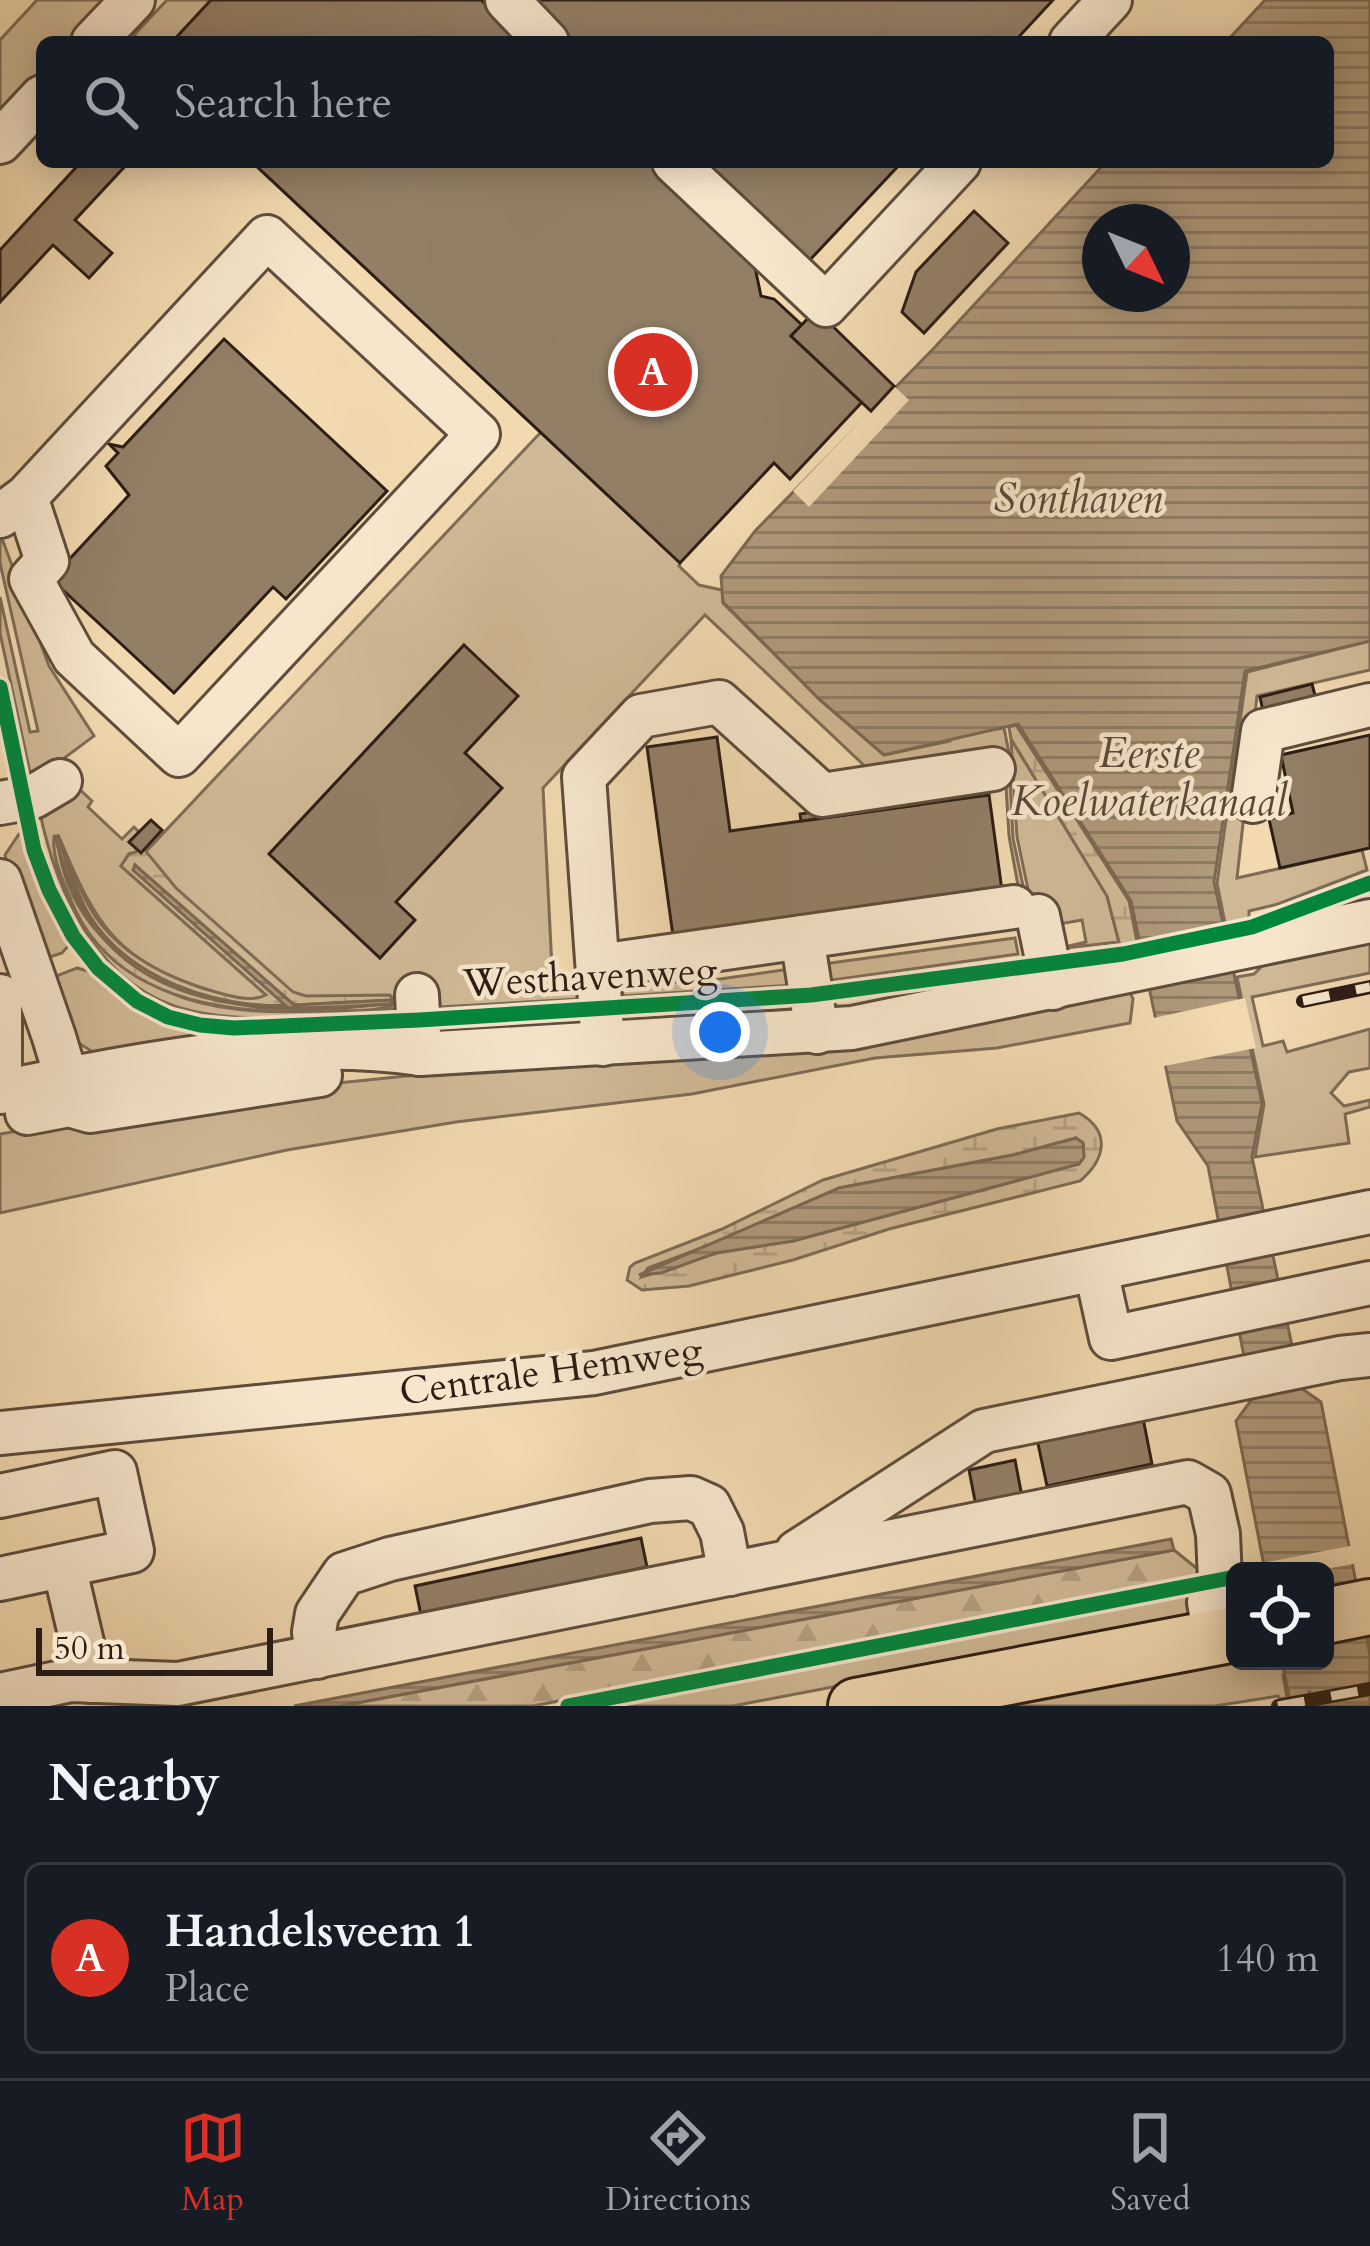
<!DOCTYPE html>
<style>
:root{--surface:#171b24;--page:#20242c;--text:#f1f3f6;--muted:#9ea1a6;--line:#363941;--accent:#d93025}
body{margin:0;font-family:Cardo,serif;background:var(--page);color:var(--text)}
.controls{position:absolute;right:36px;bottom:36px;display:grid;overflow:hidden;border-radius:18px;box-shadow:0 6px 30px #0003}
.controls button{width:108px;height:108px;display:grid;place-items:center;padding:0;border:0;border-bottom:3px solid var(--line);background:var(--surface);color:var(--text);font:60px sans-serif}
.compass{position:absolute;left:1082px;top:204px;width:108px;height:108px;border-radius:50%;background:var(--surface);box-shadow:0 6px 30px #0003;rotate:133deg}
.scale{position:absolute;left:36px;bottom:30px;width:237px;box-sizing:border-box;padding-left:12px;border:6px solid #2c1e15;border-top:0;font-size:33px;line-height:42px;white-space:nowrap;color:#2c1e15;-webkit-text-stroke:9px #f7e6cc;paint-order:stroke}
.you{position:absolute;left:720px;top:1032px;width:42px;height:42px;margin:-30px;border:9px solid #fff;border-radius:50%;background:#1a73e8;box-shadow:0 0 0 18px #1a73e833}
.badge{display:grid;place-items:center;width:78px;height:78px;border-radius:50%;background:var(--accent);color:#fff;font-size:39px;font-weight:700}
.pin{position:absolute;translate:-50% -50%;border:6px solid #fff;box-shadow:0 3px 12px #0006}
.list{margin:0;padding:0;list-style:none}
h2{display:flex;justify-content:space-between;align-items:center;height:156px;margin:0;padding:0 48px;font-size:51px}
h2 small{font-size:39px;font-weight:400;color:var(--muted)}
.list li{display:grid;grid-template-columns:78px 1fr auto;gap:36px;align-items:center;box-sizing:border-box;height:192px;margin:0 24px 24px;padding:0 24px;border:3px solid var(--line);border-radius:18px}
.list b{display:block;font-size:45px;white-space:nowrap}
.list p{margin:0;font-size:39px;white-space:nowrap;color:var(--muted)}
.list em{font-size:39px;font-style:normal;color:var(--muted)}
.icon{flex:none;width:66px;height:66px;fill:none;stroke:currentColor;stroke-width:2;stroke-linecap:round;stroke-linejoin:round}
.map{position:relative;flex:none;width:1370px;height:1706px;overflow:hidden}
.search{position:absolute;background:var(--surface);box-shadow:0 6px 30px #0003;left:36px;right:36px;top:36px;height:132px;display:flex;align-items:center;gap:30px;box-sizing:border-box;padding:0 42px;border-radius:18px;color:var(--muted);font-size:45px}
.sheet{height:372px;background:var(--surface)}
nav{display:flex;justify-content:space-around;align-items:center;box-sizing:border-box;height:168px;border-top:3px solid var(--line);background:var(--surface);font-size:33px;color:var(--muted)}
nav a{display:grid;justify-items:center;gap:6px}
nav .on{color:var(--accent)}
.map>svg:first-child{display:block}
.grass{fill:#d0b996;stroke:#7e6c56;stroke-width:3}
.forest{fill:url(#forest-firs);stroke:#7e6c56;stroke-width:3}
.wetland{fill:url(#wetland-marsh);stroke:#7e6c56;stroke-width:3;fill-rule:evenodd}
.water{fill:url(#water-rules);stroke:#7b6852;stroke-width:3;fill-rule:evenodd}
.pier{fill:#f2d9b0}
.building{fill:#937f66;stroke:#2c1e15;stroke-width:3}
.lines{fill:none;stroke-linecap:round;stroke-linejoin:round}
.minor-casing{stroke:#5e4d3c;stroke-width:48}
.major-casing{stroke:#2c1e15;stroke-width:60}
.minor{stroke:#f7e6cc;stroke-width:42}
.major{stroke:#f2d9b0;stroke-width:54}
.rail-casing{stroke:#2c1e15;stroke-width:14}
.rail{stroke:#f7e6cc;stroke-width:9;stroke-dasharray:27;stroke-linecap:butt}
.cycleway-casing{stroke:#f7e6cc;stroke-width:22}
.cycleway{stroke:#00873e;stroke-width:15}
.labels{text-anchor:middle;dominant-baseline:central;stroke-width:9;stroke-linejoin:round;paint-order:stroke}
.street-label{font-size:39px;fill:#2c1e15;stroke:#f7e6cc}
.water-label{font-size:42px;font-style:italic;fill:#5a4939;stroke:#f7e6cc}
</style>
<div class="map">
<svg width="1370" height="1706" viewBox="0 0 1370 1706">
<defs>
<pattern id="forest-firs" width="22" height="20" patternUnits="userSpaceOnUse" patternTransform="scale(3)"><rect width="22" height="20" fill="#d0b996"/><path d="M5 1l3.5 6h-7zM16 11l3.5 6h-7z" fill="#b39f80"/></pattern>
<pattern id="wetland-marsh" width="20" height="14" patternUnits="userSpaceOnUse" patternTransform="scale(3)"><rect width="20" height="14" fill="#d0b996"/><path d="M1 5h8M5 5V1M11 12h8M15 12V8" fill="none" stroke="#b39f80"/></pattern>
<pattern id="water-rules" width="6" height="5" patternUnits="userSpaceOnUse" patternTransform="scale(3)"><rect width="6" height="5" fill="#af997b"/><path d="M0 2.5h6" fill="none" stroke="#8f7c64"/></pattern>
</defs>
<rect width="100%" height="100%" fill="#f2d9b0"/>
<filter id="stains"><feTurbulence type="fractalNoise" baseFrequency=".00167" numOctaves="4"/><feColorMatrix values="0 0 0 0 .2 0 0 0 0 .09 0 0 0 0 .02 0 0 0 .5 -.17"/></filter>
<radialGradient id="worn" r=".72"><stop offset=".6" stop-color="#630" stop-opacity="0"/><stop offset="1" stop-color="#630" stop-opacity=".3"/></radialGradient>
<g class="grass">
<path d="M37 0H109L70 42H42V72L0 116V40Z"/>
<path d="M167 0H211L172 42H142L134 35Z"/>
<path d="M541 432 680 563 679 566 699 585 722 590 723 603 820 700 884 755 950 741V736L1004 728 1009 753 1013 838 1037 952 1024 954 1021 937 1027 935 1009 836 1004 753 870 771 705 615 543 788 553 988H577L578 999 439 1007 434 995 399 997 396 1009C331 1012 256 1026 192 1011 98 990 56 893 39 808L61 800 76 786 92 801 88 807 122 839 134 827 139 832 130 843 141 853 129 854 121 866 266 995C252 1003 230 996 212 991 116 962 96 925 59 837L55 836C52 862 65 894 79 915 138 1003 219 1016 317 1011 342 1010 368 1010 392 1006L394 997 294 1001 139 859Z"/>
<path d="M0 533 49 666 94 736 32 782 0 633V597L30 732 38 731 0 563Z"/>
<path d="M1370 641V670L1257 696 1237 878 1362 850 1367 870 1278 904 1249 911V919L1225 923 1217 883 1247 672Z"/>
<path d="M1011 739 1107 896 1120 946 1119 942 1056 949 1086 942 1082 920 1054 925 1033 913 1017 837Z"/>
<path d="M19 834H24L40 888 69 945 62 953 41 960 13 888 5 855Z"/>
<path d="M1370 935V973L1252 997 1263 1046 1283 1041 1287 1052 1370 1029V1068L1349 1072 1331 1093 1344 1106 1370 1100V1107L1345 1114 1349 1143 1255 1157 1264 1104 1237 977 1254 974 1264 964Z"/>
<path d="M1015 938 1018 954 826 981 823 964Z"/>
<path d="M77 968 88 971C141 1016 176 1032 246 1035L101 1057 77 1042 48 979Z"/>
<path d="M790 969 793 985 623 996 622 985 713 980Z"/>
<path d="M1128 988 1133 999 1130 1023 1119 1025 997 1048 875 1058 692 1094 456 1122 287 1150 0 1213V1134L250 1092 505 1066Z"/>
<path d="M1193 1592 1194 1618 733 1706H606Z"/>
<path d="M1367 1631H1370V1658L1283 1675 1287 1698 1280 1699 1278 1696 1215 1706H967L1235 1661H1325V1648L1369 1640Z"/>
</g>
<path class="forest" d="M1174 1550 1205 1575 533 1706H341Z"/>
<g class="wetland">
<path d="M1016 725 1129 901 1137 942 1120 946 1107 896 1011 739 1009 727Z"/>
<path d="M58 836C69 858 76 884 89 906 113 949 157 973 202 988 222 994 248 1004 266 995L121 866 129 854 144 849 176 888 293 992 306 996 390 995 394 1004C374 1013 344 1010 321 1011 227 1015 110 1000 70 898 62 878 52 858 54 837ZM57 837C69 861 74 890 89 915 128 979 215 1007 287 1006L134 870 135 865 294 1005 390 1000 391 1004C358 1006 322 1012 289 1010 183 1005 69 955 57 837Z"/>
<path d="M1079 1113C1111 1131 1106 1159 1080 1181L889 1229 793 1260 689 1286 642 1290 627 1280 630 1267 635 1263 722 1229 823 1180 997 1129ZM1076 1138 1083 1143 1084 1157 1079 1164 793 1241 716 1253 642 1277 648 1268 741 1233 839 1188 1013 1155Z"/>
</g>
<g class="water">
<path d="M1265 0H1370V641L1245 671 1214 882 1262 1103 1252 1157 1301 1388 1321 1402 1370 1655V1706H1313L1309 1690 1310 1706H1291L1282 1661H1325V1571H1265L1236 1421 1252 1399 1208 1166 1177 1121 1131 901 1018 724 884 755 820 700 723 602 721 576 755 531 935 347 1106 162H1328V42H1226ZM1100 222H1172V294H1100Z"/>
<path d="M58 836C67 863 74 891 89 915 127 976 215 1011 285 1005L133 870 135 865 294 1005 391 1000V1004C284 1011 152 1020 86 915 71 891 63 864 55 837Z"/>
<path d="M1076 1138 1083 1143 1084 1157 1079 1164 793 1241 716 1253 661 1273 639 1275 839 1188 1013 1155Z"/>
<path d="M1171 1539 1174 1550 340 1706H294Z"/>
</g>
<g class="pier">
<path d="M894 386 909 400 809 507 793 491Z"/>
<path d="M1245 998 1256 1048 1159 1067 1149 1019Z"/>
<path d="M1355 1545 1358 1563 1316 1571H1259L1257 1564Z"/>
</g>
<g class="building">
<path d="M211 0H481L526 42H172Z"/>
<path d="M533 0H1053L1014 42H573L531 3Z"/>
<path d="M81 162H129L75 220 112 253 89 278 53 245 0 302V250Z"/>
<path d="M252 162H655L752 253 761 296 774 299 802 325 791 336 862 402 790 479 774 463 680 563Z"/>
<path d="M701 162H902L808 262Z"/>
<path d="M974 211 1008 243 924 333 902 312 916 272Z"/>
<path d="M816 310 894 386 871 411 791 336Z"/>
<path d="M224 339 387 491 286 599 273 587 174 693 51 579 129 495 106 466 118 453 109 444 123 447Z"/>
<path d="M464 645 518 696 465 753 502 788 396 902 415 920 380 958 269 854Z"/>
<path d="M1312 684 1317 703 1264 716 1260 697Z"/>
<path d="M1370 735V848L1280 868 1269 819 1293 813 1281 755Z"/>
<path d="M717 737 730 831 989 795 1003 898 674 943 647 747Z"/>
<path d="M916 797 918 805 801 821 800 814Z"/>
<path d="M151 820 162 830 141 853 129 842Z"/>
<path d="M1143 1418 1152 1464 1047 1486 1037 1439Z"/>
<path d="M1015 1460 1024 1507 978 1516 969 1470Z"/>
<path d="M641 1538 647 1567 421 1615 415 1586Z"/>
</g>
<g class="lines">
<g class="minor-casing">
<g id="minor">
<path d="M507 0 547 42"/>
<path d="M93 42 133 0"/>
<path d="M1071 42 1110 0"/>
<path d="M0 142 42 97"/>
<path d="M674 162 826 305 959 162"/>
<path d="M0 516 26 497 267 237 478 434 179 755 74 657 31 579 47 561 26 497"/>
<path d="M1253 801 1263 731 1370 705"/>
<path d="M0 803 33 797 60 781"/>
<path d="M0 881 54 1037 67 1080 69 1104"/>
<path d="M1038 916 1053 988"/>
<path d="M802 937 817 1032"/>
<path d="M599 966 1014 907"/>
<path d="M417 995 420 1054"/>
<path d="M0 996V1066"/>
<path d="M603 1044 584 777 641 716 719 702 822 795 993 769"/>
<path d="M0 1092C136 1066 283 1034 420 1054L852 1028 1370 921"/>
<path d="M27 1113 69 1105 90 1111 320 1075"/>
<path d="M1096 1270 1111 1338 1370 1283"/>
<path d="M0 1433 594 1373 1370 1212"/>
<path d="M0 1496 115 1472 132 1551 0 1579"/>
<path d="M797 1552 984 1431 1340 1358 1370 1355"/>
<path d="M64 1566 91 1681"/>
<path d="M317 1657 314 1632 317 1614 344 1574 390 1559 650 1501 691 1498 709 1506 722 1532 730 1574"/>
<path d="M0 1695 71 1680 178 1684 1188 1482 1209 1494 1218 1534 1220 1580 1209 1602 1215 1638"/>
</g>
</g>
<g class="major-casing">
<g id="major">
<path d="M1325 1616 1370 1607"/>
<path d="M856 1706 1235 1634"/>
</g>
</g>
<use href="#minor" class="minor"/>
<use href="#major" class="major"/>
<g class="rail-casing">
<g id="rail">
<path d="M1303 1001 1370 987"/>
<path d="M1278 1706 1370 1689"/>
</g>
</g>
<use href="#rail" class="rail"/>
<g class="cycleway-casing">
<g id="cycleway">
<path d="M0 687 34 850 49 890 73 936 98 968 137 1001 168 1017 200 1025 234 1028 419 1020 811 995 1123 954 1252 927 1370 883"/>
<path d="M568 1706 1235 1577"/>
</g>
</g>
<use href="#cycleway" class="cycleway"/>
</g>
<g class="labels">
<g class="street-label">
<text transform="translate(590 977) rotate(-3)">Westhavenweg</text>
<text transform="translate(551 1371) rotate(-8)">Centrale Hemweg</text>
</g>
<g class="water-label">
<text x="1078" y="498">Sonthaven</text>
<text x="1149" y="753">Eerste<tspan x="1149" dy="48">Koelwaterkanaal</tspan></text>
</g>
</g>
<rect width="100%" height="100%" filter="url(#stains)"/>
<rect width="100%" height="100%" fill="url(#worn)"/>
</svg>
<div class="controls">
<button><svg class="icon" aria-label="locate" viewBox="0 0 24 24"><circle cx="12" cy="12" r="6"/><path d="M12 2v4M12 18v4M2 12h4M18 12h4"/></svg></button>
</div>
<svg class="compass" viewBox="-18 -18 36 36"><path d="M0-13l5 13h-10z" fill="#e53935"/><path d="M0 13l5-13h-10z" fill="#9ea1a6"/></svg>
<div class="scale">50 m</div>
<div class="you"></div>
<div class="pin badge" style="left:653px;top:372px">A</div>
<div class="search"><svg class="icon" aria-label="search" viewBox="0 0 24 24"><circle cx="10" cy="10" r="6"/><path d="M15 15l6 6"/></svg>Search here</div>
</div>
<section class="sheet">
<h2>Nearby<small></small></h2>
<ul class="list">
<li><span class="badge">A</span><div><b>Handelsveem 1</b><p>Place</p></div><em>140 m</em></li>
</ul>
</section>
<nav>
<a class="on"><svg class="icon" aria-label="map" viewBox="0 0 24 24"><path d="M3 6l6-2 6 2 6-2v14l-6 2-6-2-6 2zM9 4v14M15 6v14"/></svg>Map</a>
<a><svg class="icon" aria-label="directions" viewBox="0 0 24 24"><path d="M12 3l9 9-9 9-9-9zM9 14v-3h6M13 9l2 2-2 2"/></svg>Directions</a>
<a><svg class="icon" aria-label="saved" viewBox="0 0 24 24"><path d="M7 4h10v16l-5-4-5 4z"/></svg>Saved</a>
</nav>
